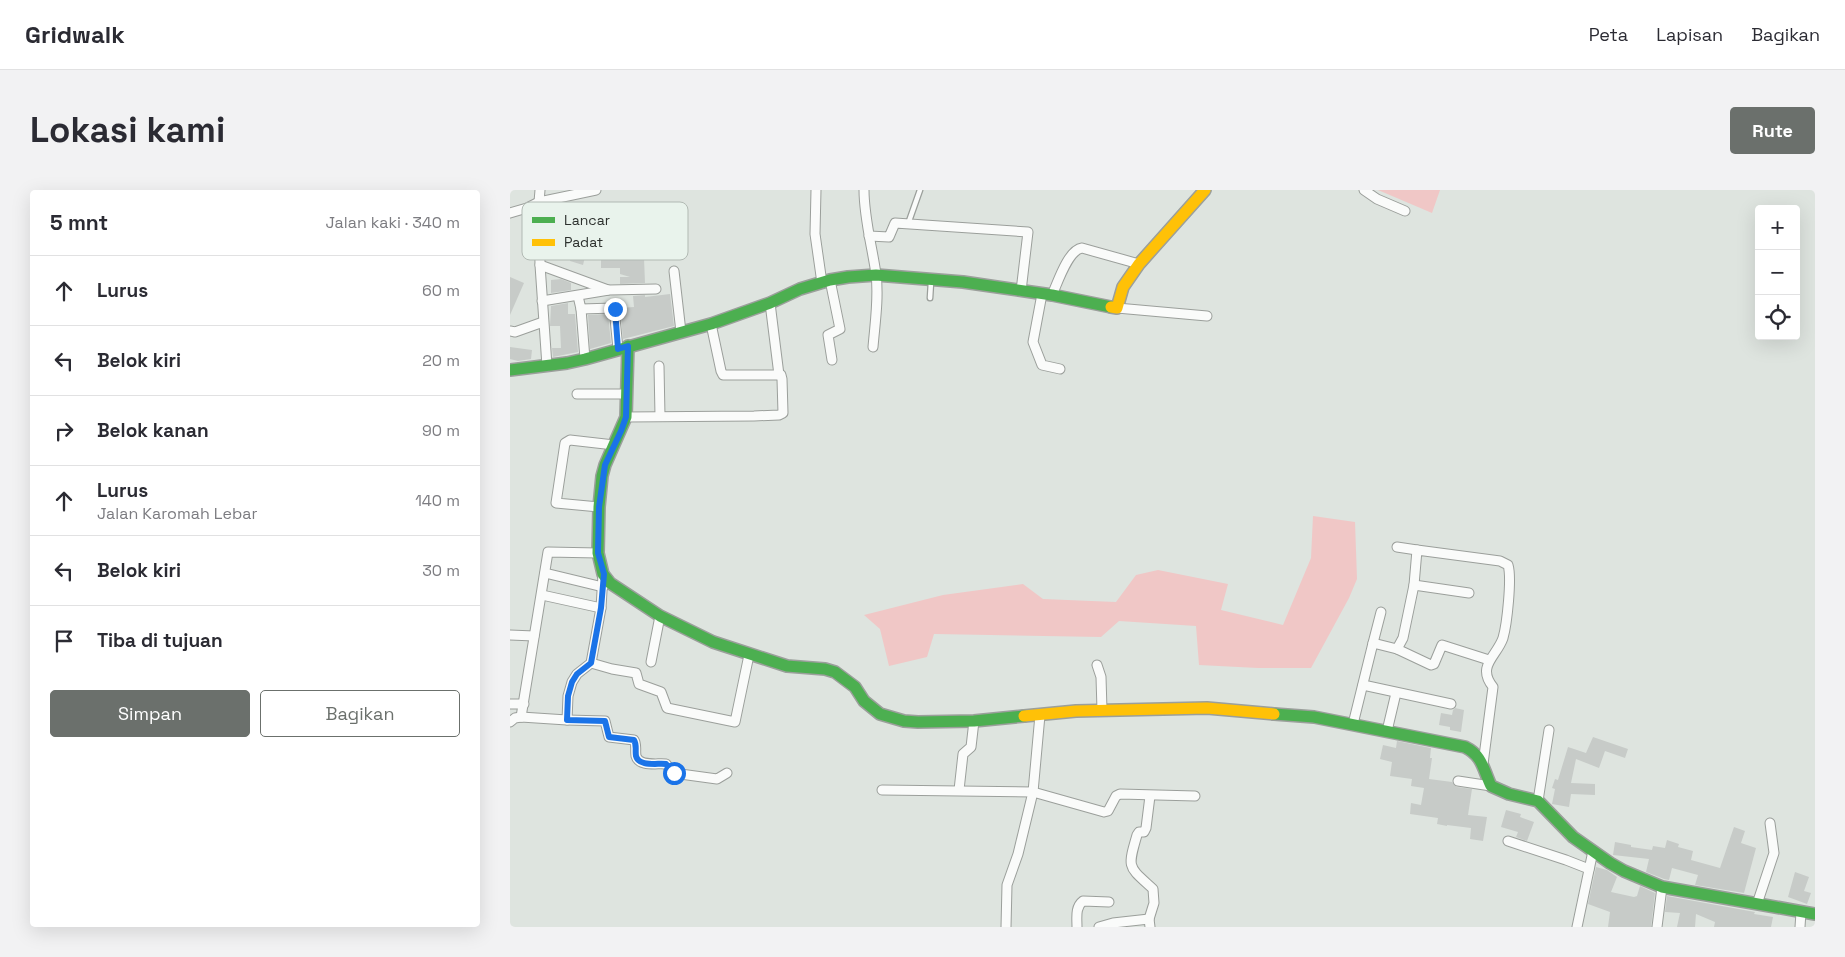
<!DOCTYPE html>
<html lang="id">
<meta charset="utf-8">
<style>
:root{--surface:#fff;--page:#f2f2f3;--text:#2b2b33;--muted:#7c7c81;--line:#e1e1e2;--accent:#6b706c}
body{margin:0;font-family:"Space Grotesk",sans-serif;background:var(--page);color:var(--text)}
.controls{position:absolute;right:15px;top:15px;display:grid;overflow:hidden;border-radius:5px;box-shadow:0 5px 20px #0002}
.controls button{width:45px;height:45px;display:grid;place-items:center;padding:0;border:0;border-bottom:1px solid var(--line);background:var(--surface);color:var(--text);font:25px sans-serif}
.stop{position:absolute;width:15px;height:15px;margin:-11px;border:4px solid #1a73e8;border-radius:50%;background:#fff}
.stop.end{background:#1a73e8;border-color:#fff;box-shadow:0 1px 5px #0008}
.list{margin:0;padding:0;list-style:none}
h2{display:flex;justify-content:space-between;align-items:center;height:65px;margin:0;padding:0 20px;font-size:21px}
h2 small{font-size:16px;font-weight:400;color:var(--muted)}
.list li{display:grid;grid-template-columns:32px 1fr auto;gap:15px;align-items:center;box-sizing:border-box;height:70px;padding:0 20px;border-top:1px solid var(--line)}
.list b{display:block;font-size:19px;white-space:nowrap}
.list p{margin:0;font-size:16px;white-space:nowrap;color:var(--muted)}
.list em{font-size:16px;font-style:normal;color:var(--muted)}
.actions{display:flex;gap:10px;padding:15px 20px}
.actions a{flex:1;padding:11px 0;border:1px solid var(--accent);border-radius:5px;text-align:center;font-size:18px;color:var(--accent)}
.actions .main{background:var(--accent);color:#fff}
.icon{flex:none;width:28px;height:28px;fill:none;stroke:currentColor;stroke-width:2;stroke-linecap:round;stroke-linejoin:round}
.map{position:relative;flex:none;width:1305px;height:737px;overflow:hidden;border-radius:5px}
header{display:flex;align-items:center;gap:30px;box-sizing:border-box;height:70px;padding:0 25px;background:var(--surface);border-bottom:1px solid var(--line)}
header strong{font-size:24px}
nav{display:flex;gap:28px;margin-inline-start:auto;font-size:18px}
.intro{display:flex;align-items:center;justify-content:space-between;box-sizing:border-box;height:120px;padding:0 30px}
h1{margin:0;font-size:35px}
.button{padding:12px 22px;border-radius:5px;background:var(--accent);color:#fff;font-size:18px;font-weight:700}
main{display:flex;gap:30px;padding:0 30px}
aside{flex:1;background:var(--surface);border-radius:5px;box-shadow:0 5px 20px #0002}
.map>svg:first-child{display:block}
.green{fill:#f0c7c6}
.building{fill:#c7cbc8}
.lines{fill:none;stroke-linecap:round;stroke-linejoin:round}
.lane-casing{stroke:#9b9f9b;stroke-width:7}
.street-casing{stroke:#9b9f9b;stroke-width:11}
.fast-casing{stroke:#9b9f9b;stroke-width:14}
.slow-casing{stroke:#9b9f9b;stroke-width:14}
.lane{stroke:#fafbfa;stroke-width:4.5}
.street{stroke:#fafbfa;stroke-width:9}
.fast{stroke:#4caf50;stroke-width:11}
.slow{stroke:#ffc107;stroke-width:11}
.route{stroke:#1a73e8;stroke-width:6}
.key{fill:#e9f3ec;stroke:#b1b9b3;stroke-width:1}
.key-label{font-size:14px;fill:#2d312e}
</style>
<header>
<strong>Gridwalk</strong>
<nav><a>Peta</a><a>Lapisan</a><a>Bagikan</a></nav>
</header>
<div class="intro"><h1>Lokasi kami</h1><a class="button">Rute</a></div>
<main>
<aside>
<h2>5 mnt<small>Jalan kaki · 340 m</small></h2>
<ul class="list">
<li><svg class="icon" aria-label="ahead" viewBox="0 0 24 24"><path d="M12 20V5M6 11l6-6 6 6"/></svg><div><b>Lurus</b></div><em>60 m</em></li>
<li><svg class="icon" aria-label="left" viewBox="0 0 24 24"><path d="M17 20v-9H6M10 6l-5 5 5 5"/></svg><div><b>Belok kiri</b></div><em>20 m</em></li>
<li><svg class="icon" aria-label="right" viewBox="0 0 24 24"><path d="M7 20v-9h11M14 6l5 5-5 5"/></svg><div><b>Belok kanan</b></div><em>90 m</em></li>
<li><svg class="icon" aria-label="ahead" viewBox="0 0 24 24"><path d="M12 20V5M6 11l6-6 6 6"/></svg><div><b>Lurus</b><p>Jalan Karomah Lebar</p></div><em>140 m</em></li>
<li><svg class="icon" aria-label="left" viewBox="0 0 24 24"><path d="M17 20v-9H6M10 6l-5 5 5 5"/></svg><div><b>Belok kiri</b></div><em>30 m</em></li>
<li><svg class="icon" aria-label="arrive" viewBox="0 0 24 24"><path d="M6 21V4h12l-3 4 3 4H6"/></svg><div><b>Tiba di tujuan</b></div></li>
</ul>
<div class="actions"><a class="main">Simpan</a><a>Bagikan</a></div>
</aside>
<div class="map">
<svg width="1305" height="737" viewBox="0 0 1305 737">
<rect width="100%" height="100%" fill="#dee4df"/>
<g class="green">
<path d="M868 0H930L922 23Z"/>
<path d="M803 326 845 332 847 389 839 408 801 478H748L689 475 686 436 609 431 591 447 424 444 417 467 379 476 370 439 354 425 433 405 513 394 533 409 606 412 626 385 648 380 718 394 711 420 773 435 801 368Z"/>
</g>
<g class="building">
<path d="M111 26H123V35L152 34V45H146L145 69 134 68 135 93 110 94V87H120L110 84V78H91V42L109 43V40H111Z"/>
<path d="M54 34 78 37 77 42H81L73 75 60 71 66 49 52 47Z"/>
<path d="M0 87 14 93 0 125Z"/>
<path d="M51 89 61 93V100L41 103V90Z"/>
<path d="M160 104 164 136 113 149 110 118 124 117 123 106 135 105V107Z"/>
<path d="M58 113V124H65L68 162 43 167 42 158H51L50 136H40L41 116Z"/>
<path d="M98 124 101 153 80 159 78 125Z"/>
<path d="M0 157 22 160 21 169 8 171 0 169Z"/>
<path d="M945 518 954 520 951 542 940 540V537L929 535 931 523 942 525 943 520Z"/>
<path d="M1083 547 1118 559 1115 568 1095 561 1089 578 1066 569 1061 593 1085 594V605L1061 604 1059 617 1042 614 1045 599 1042 598 1045 589 1048 590 1058 557 1076 563Z"/>
<path d="M887 551 921 558 920 568H922L919 589 942 592 947 597 962 599 958 625 977 627 973 651 960 649 961 638 937 635V636L927 634 928 628 900 624 901 613 911 615 914 598 901 596 902 589 880 586 882 572 870 569 873 555 886 558Z"/>
<path d="M996 620 1011 624 1010 627 1024 632 1017 651 1006 647 1008 642 991 637Z"/>
<path d="M1224 637 1235 641 1231 653 1246 658 1234 703 1185 695 1188 685 1162 678 1159 690 1154 689 1136 682 1139 669 1103 665 1105 652 1121 655V657L1142 660 1143 656 1155 658 1157 650 1169 654 1168 657 1183 661 1181 670 1210 678Z"/>
<path d="M1086 677 1097 680 1107 687 1101 702 1124 707 1127 706 1130 696 1145 703 1141 737H1098L1100 722 1078 714Z"/>
<path d="M1285 682 1299 687 1294 701 1301 703 1297 714 1278 707Z"/>
<path d="M1157 706 1245 722 1244 724 1263 727 1261 737H1204L1205 732 1186 724 1185 737H1167L1170 723 1155 722Z"/>
</g>
<g class="lines">
<g class="lane-casing">
<g id="lane">
<path d="M398 34 410 0"/>
<path d="M420 108 421 92"/>
</g>
</g>
<g class="street-casing">
<g id="street">
<path d="M30 0 29 12 30 75 37 176"/>
<path d="M306 0 305 44 312 93"/>
<path d="M354 0C354 28 362 56 366 84 369 108 365 133 363 157"/>
<path d="M854 0 867 9 895 21"/>
<path d="M0 23 17 18 29 12 86 0"/>
<path d="M359 46 379 47 385 33 518 42 511 101"/>
<path d="M30 75 98 100"/>
<path d="M164 81 171 142"/>
<path d="M320 90 330 139 318 145 322 170"/>
<path d="M532 104 523 152 532 175 550 179"/>
<path d="M542 105C548 92 558 60 572 58L629 74"/>
<path d="M68 106 71 119 104 118 108 159"/>
<path d="M32 111 99 100 146 99"/>
<path d="M260 113 269 185"/>
<path d="M607 118 697 126"/>
<path d="M71 119 75 169"/>
<path d="M0 141 5 142 33 132"/>
<path d="M149 176 150 226"/>
<path d="M67 204H116"/>
<path d="M116 227 244 226 269 225 273 223 272 189 271 185H213L211 181 201 134"/>
<path d="M89 317 46 313 55 253 60 250 104 255"/>
<path d="M887 357 907 360"/>
<path d="M35 383 93 397"/>
<path d="M904 395 907 360 990 371 998 375C1002 388 997 434 993 448 987 466 966 476 983 497L973 574"/>
<path d="M32 405 91 418"/>
<path d="M0 445 24 446"/>
<path d="M863 453 871 422"/>
<path d="M887 459 921 475 924 474 932 455 979 470"/>
<path d="M141 472 150 426"/>
<path d="M81 473 102 479 126 483 129 494 151 502 157 518 225 532 239 465"/>
<path d="M587 475 591 487 592 520"/>
<path d="M853 495 941 514"/>
<path d="M0 514H14"/>
<path d="M11 527 38 362 88 363"/>
<path d="M57 530 95 531 99 547 124 550C127 555 125 560 126 566 129 577 147 573 156 574L163 583 207 589 217 583"/>
<path d="M0 532 5 528 11 527 57 530 58 506 62 492 67 484 81 473 91 418 93 384"/>
<path d="M843 534 863 453 887 459 893 448 904 395 959 403"/>
<path d="M877 541 886 503"/>
<path d="M948 591 981 596"/>
<path d="M372 600 523 602 594 622 598 621 606 606 610 604 685 606"/>
<path d="M449 600 453 564 461 557 464 531"/>
<path d="M1028 611 1039 540"/>
<path d="M998 651 1056 670 1079 679"/>
<path d="M1247 714 1264 663 1260 633"/>
<path d="M639 729 644 713 643 699C618 676 617 679 627 645L629 642H634L636 638 640 606"/>
<path d="M496 737 497 695 508 664 523 602 530 525"/>
<path d="M567 737C567 728 565 717 573 711L599 712"/>
<path d="M589 737 603 733 639 729 640 737"/>
<path d="M1067 737 1083 661"/>
<path d="M1147 737 1152 697"/>
<path d="M1290 737 1291 722"/>
</g>
</g>
<g class="fast-casing">
<g id="fast">
<path d="M118 156 116 227 95 275 92 286 89 317 88 363 93 384 100 393 150 426 203 452 277 476 315 479 325 482 345 497 354 511 370 524 394 531 408 532 464 531 514 526"/>
<path d="M0 180 57 173 75 169 201 134 260 113 290 99 320 90 338 87 366 85 453 92 542 105 601 117"/>
<path d="M764 524 804 527 955 557C973 566 973 579 981 596L999 604 1028 611 1063 647 1100 673 1114 681 1152 697 1305 724"/>
</g>
</g>
<g class="slow-casing">
<g id="slow">
<path d="M601 117 607 118 613 97 629 74 695 0"/>
<path d="M514 526 566 521 697 518 764 524"/>
</g>
</g>
<use href="#lane" class="lane"/>
<use href="#street" class="street"/>
<use href="#fast" class="fast"/>
<use href="#slow" class="slow"/>
</g>
<g class="lines">
<path class="route" d="M105 119 108 159 118 156 116 227 111 241 95 275 89 317 88 363 94 384 91 418 81 473 67 484 62 492 58 506 57 530 95 531 99 547 124 550C127 555 125 560 126 566 129 577 147 573 156 574L164 583"/>
</g>
<rect x="12" y="12" width="166" height="58" rx="8" class="key"/>
<rect x="22" y="27" width="23" height="6" fill="#4caf50"/>
<rect x="22" y="49" width="23" height="7" fill="#ffc107"/>
<g class="key-label">
<text x="54" y="35">Lancar</text>
<text x="54" y="57">Padat</text>
</g>
</svg>
<div class="controls">
<button>+</button>
<button>−</button>
<button><svg class="icon" aria-label="locate" viewBox="0 0 24 24"><circle cx="12" cy="12" r="6"/><path d="M12 2v4M12 18v4M2 12h4M18 12h4"/></svg></button>
</div>
<div class="stop" style="left:164px;top:583px"></div>
<div class="stop end" style="left:105px;top:119px"></div>
</div>
</main>
